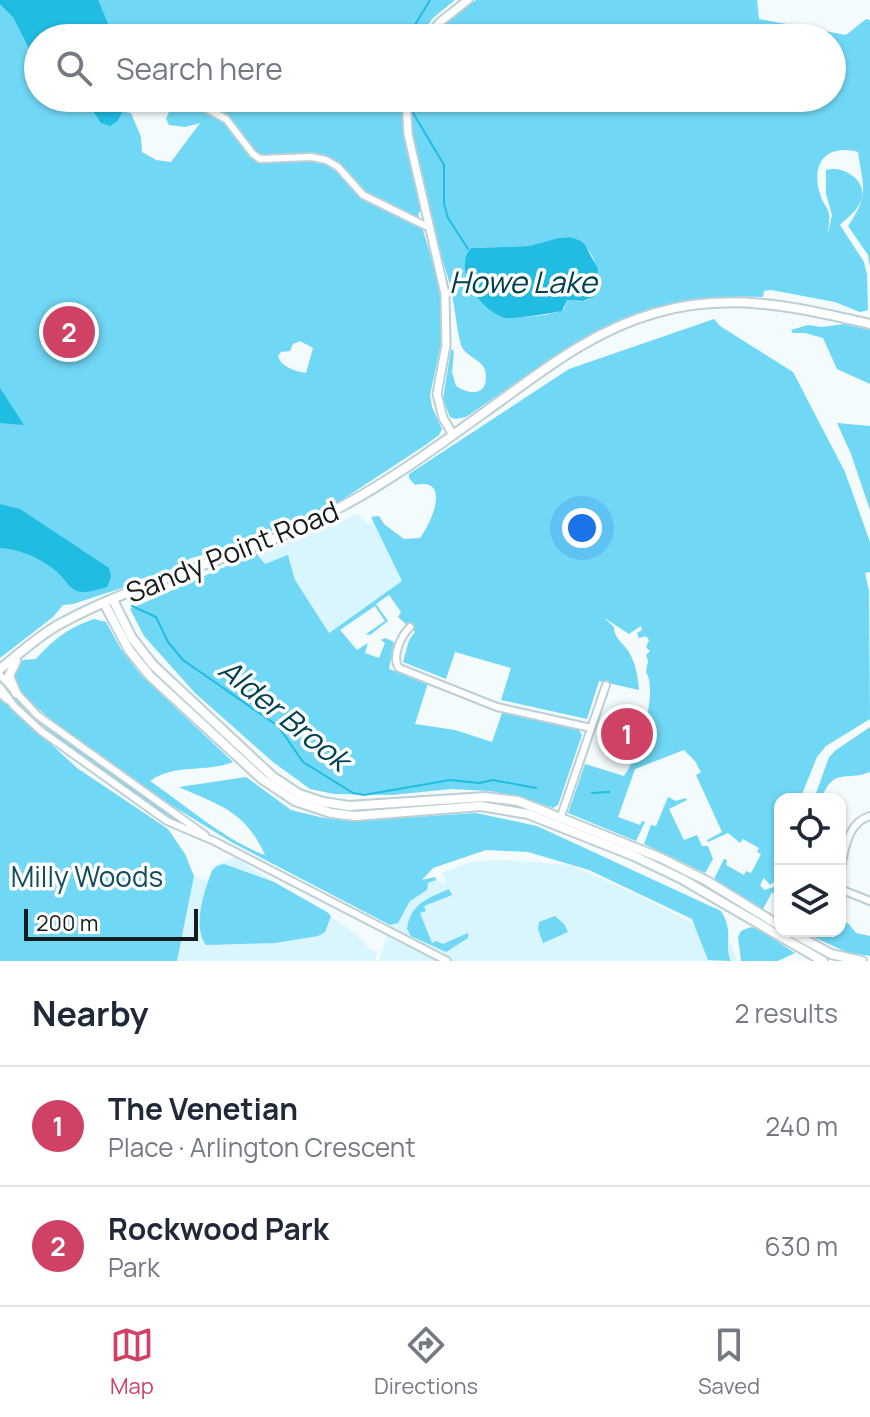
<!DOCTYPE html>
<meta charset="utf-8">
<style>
:root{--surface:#fff;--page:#f2f2f3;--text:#1f2937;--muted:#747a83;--line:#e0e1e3;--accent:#d04166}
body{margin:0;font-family:Manrope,sans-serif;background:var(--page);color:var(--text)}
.controls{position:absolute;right:24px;bottom:24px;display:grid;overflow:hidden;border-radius:16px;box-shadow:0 2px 6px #0004}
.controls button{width:72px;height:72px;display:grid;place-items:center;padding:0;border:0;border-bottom:2px solid var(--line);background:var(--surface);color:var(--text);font:40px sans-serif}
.scale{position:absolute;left:24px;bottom:20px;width:174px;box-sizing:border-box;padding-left:8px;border:4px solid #151c1e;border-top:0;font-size:22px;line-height:28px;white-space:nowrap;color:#151c1e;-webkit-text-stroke:6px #fff;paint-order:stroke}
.you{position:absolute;left:582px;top:528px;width:28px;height:28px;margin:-20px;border:6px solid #fff;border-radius:50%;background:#1a73e8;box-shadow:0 0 0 12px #1a73e833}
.badge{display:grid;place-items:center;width:52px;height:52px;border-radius:50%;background:var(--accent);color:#fff;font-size:26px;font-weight:700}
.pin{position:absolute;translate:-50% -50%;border:4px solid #fff;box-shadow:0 2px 8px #0006}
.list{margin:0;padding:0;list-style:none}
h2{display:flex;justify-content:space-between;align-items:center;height:104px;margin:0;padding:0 32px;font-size:34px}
h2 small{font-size:26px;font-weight:400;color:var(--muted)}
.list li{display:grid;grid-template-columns:52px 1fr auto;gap:24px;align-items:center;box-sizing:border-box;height:120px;padding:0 32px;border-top:2px solid var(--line)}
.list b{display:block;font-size:30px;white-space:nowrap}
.list p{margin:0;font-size:26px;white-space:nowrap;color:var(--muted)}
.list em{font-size:26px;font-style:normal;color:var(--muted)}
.icon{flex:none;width:44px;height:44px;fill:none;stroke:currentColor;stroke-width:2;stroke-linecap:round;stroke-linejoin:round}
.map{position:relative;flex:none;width:870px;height:961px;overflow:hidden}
.search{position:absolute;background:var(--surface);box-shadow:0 2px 6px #0004;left:24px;right:24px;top:24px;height:88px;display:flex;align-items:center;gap:20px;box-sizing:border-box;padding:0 28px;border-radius:44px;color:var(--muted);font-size:30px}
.sheet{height:344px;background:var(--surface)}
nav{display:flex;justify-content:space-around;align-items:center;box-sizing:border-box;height:112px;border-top:2px solid var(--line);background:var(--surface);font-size:22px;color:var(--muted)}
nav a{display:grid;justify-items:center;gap:4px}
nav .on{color:var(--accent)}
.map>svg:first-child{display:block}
.built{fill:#d9f5fe}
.green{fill:#70d7f5;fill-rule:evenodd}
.water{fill:#21bce1}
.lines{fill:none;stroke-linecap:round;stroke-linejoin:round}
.stream{stroke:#21bce1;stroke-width:2}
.minor-casing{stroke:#bccfd5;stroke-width:10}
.tertiary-casing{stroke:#bccfd5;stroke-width:11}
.secondary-casing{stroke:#bccfd5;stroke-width:12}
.minor{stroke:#fff;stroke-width:6}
.tertiary{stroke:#fff;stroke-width:7}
.secondary{stroke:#fff;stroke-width:8}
.labels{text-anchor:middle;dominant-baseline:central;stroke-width:7;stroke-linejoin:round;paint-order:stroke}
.street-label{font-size:28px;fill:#151c1e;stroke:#fff}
.park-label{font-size:28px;fill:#124d5d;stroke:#fff}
.water-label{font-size:30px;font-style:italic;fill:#004150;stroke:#fff}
</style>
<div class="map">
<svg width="870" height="961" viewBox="0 0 870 961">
<rect width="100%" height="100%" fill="#f3fbfd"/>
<g class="built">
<path d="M358 514 367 524 374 522 402 581 328 633 294 580 290 559 265 564 258 555Z"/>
<path d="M234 857 337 921 363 940 367 947 377 952 375 961H177L194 876 208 881 212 867Z"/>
<path d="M504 860 570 865 640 896 731 943 737 961H379L390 925 398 923 410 901 427 890 428 883 437 879 440 884 446 882 442 873 474 861Z"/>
</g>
<g class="green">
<path d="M0 0H455L433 18 418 38H38V98H141L121 111 131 113 141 137 142 152 156 160 171 162 200 123 185 127 169 125 166 119 169 112 146 98H401L404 134 421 210 418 214 436 273 442 307 441 344 430 395 432 407 442 429 439 435 427 444 328 509 222 551 191 558 168 571 134 581 131 585 73 604 63 605 53 617 0 658ZM300 341 313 348 306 373C295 371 281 367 278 356L281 352 290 351 293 344Z"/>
<path d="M476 0H757L759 19 846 35 866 19 870 20V267L868 255 848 226C870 194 863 188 858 152 824 143 810 166 821 197 823 203 828 208 829 214 830 221 828 228 828 233L832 215 826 194V170C843 165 869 181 861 201 857 211 847 218 840 225L864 262 867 274 868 310 860 312 835 302 771 290 764 291 763 297C631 292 569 347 466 417L455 419 450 417 443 399 451 349 454 351 452 372 456 386C468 394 486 397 486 377 487 359 466 359 461 345 455 323 455 300 448 278 433 227 409 151 410 98H832V38H431L452 17ZM570 237C594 250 597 259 595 285 595 290 596 293 592 297 584 305 575 299 567 300L564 309C553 316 510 320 498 314 478 305 452 266 471 248L531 246 558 238Z"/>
<path d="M714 319 720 326 793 372 845 472 870 542V572L865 573 869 591 870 719 826 746 817 757 800 799H780L777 880 770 885 764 878 760 885 764 890 780 885V907L776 905 780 899 772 892 763 909 714 879 724 859 727 860 726 865 744 875 746 871 751 873 761 854 757 852 759 848 743 839 740 843 728 833 708 842 707 840 722 832 696 775 701 772 695 761 684 750 635 769 618 817 640 825 642 821 645 822 636 841 568 813 585 764 624 776C638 757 659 693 646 672L648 661 646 655 650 651 646 647 649 640 646 636 639 638 637 633 642 630 641 626 629 634 603 617 614 627C614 640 626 644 631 656 636 666 638 678 639 690L599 681 587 719 501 700 511 668 455 652 446 679 403 662 409 640 415 632 398 617 401 612 389 595 376 604 388 621 370 635 366 634 385 621 375 606 340 630 357 650 368 643 365 653 379 658 385 643 381 640 385 638 394 642 389 669 428 683 415 724 455 730 492 742 502 713 579 730 582 735 558 805 553 808 524 798 490 791 451 789 392 795 334 794 310 789 273 762 195 693 144 636 130 609 256 553 265 564 288 555 295 580 329 633 402 581 371 517 379 516 384 524 404 539 420 538C431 524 452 476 415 485L409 478V474L569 369Z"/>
<path d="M844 324 870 330V384L837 369 823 338 805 333H793L791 330 808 325 822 327Z"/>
<path d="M837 423 870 426V510L851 454Z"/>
<path d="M94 619 106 622 121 649 141 675 233 762C206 773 175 763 150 781 187 806 223 839 265 855 245 811 221 806 179 787L246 777 291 810 324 818 354 821 476 813 537 826 721 911C735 933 723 946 731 961L708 960 692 919 589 870 528 852 486 850 433 868 422 880 435 877 436 880 428 883 427 890 410 901 398 923 390 925 233 843 145 789 49 718 25 697 14 683 15 667 23 660 36 659C54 639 68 628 94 619Z"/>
<path d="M3 683 36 719 181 823C157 812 134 793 113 778 73 749 33 723 2 685Z"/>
<path d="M0 697 77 768 168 829 185 854 194 876 177 961H0Z"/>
<path d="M870 727V772C844 782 835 766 821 799H814L829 757 836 750Z"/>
<path d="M668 797 676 801 686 798 687 800 669 809 684 840 697 835 702 846H708L713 859 705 873 644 844 651 825 656 826Z"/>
<path d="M224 864 274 882 327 912 331 916 325 932 318 936 275 943 206 945C192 926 204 892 212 871L217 866Z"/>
<path d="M449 889 452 895 424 906 426 911 420 913 432 943 436 941 443 944 468 933V938L446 952 411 936 407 929C410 904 428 898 449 889Z"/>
<path d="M555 916 564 924 568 932 543 943 538 929 539 922Z"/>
<path d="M840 922 848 923 856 933 870 936V956L846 952 801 931H840Z"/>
<path d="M751 927 758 929 795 953 778 961H741L738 937 741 931Z"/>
</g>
<g class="water">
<path d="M0 0H98L114 38H38V66L13 17 0 4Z"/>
<path d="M78 98H123C124 109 121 122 110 126L101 123 93 111Z"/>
<path d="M570 237 581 241 585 245 598 269 593 297 583 301 567 300 562 311C553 313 515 319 506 318 481 313 451 268 471 248L530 246 558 238Z"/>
<path d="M0 388 24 425 0 423Z"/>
<path d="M0 504 20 509 109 568 111 577 107 587C64 601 76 583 48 565 33 555 17 549 0 548Z"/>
</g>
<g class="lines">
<g class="stream">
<path d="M407 38 430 0"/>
<path d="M409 106 444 165V204L448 218 468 249"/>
<path d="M132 606 156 617 168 642 183 660 278 726 303 762 353 793 364 795 450 780 479 783 493 780 536 788"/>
<path d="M592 793 609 792"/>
</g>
<g class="minor-casing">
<g id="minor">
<path d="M177 103 204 107 226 119 253 154 260 159 311 157 326 160 338 167 363 195 430 228"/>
<path d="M410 627C401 636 391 657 399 668L497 707 591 728"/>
<path d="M0 675 37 715 205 835"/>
<path d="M0 687 14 706 41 731 167 821 214 841 447 961"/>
<path d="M560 819 606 685"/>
<path d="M840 872C845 851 846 823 870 816"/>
<path d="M840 889 870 901"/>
</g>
</g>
<g class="tertiary-casing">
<g id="tertiary">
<path d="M426 38 440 22 468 0"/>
<path d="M406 98 408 134 445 294 446 345 437 394 443 418 453 435"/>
</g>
</g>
<g class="secondary-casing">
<g id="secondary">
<path d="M113 600 132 638 153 665 272 776 299 794 323 802 349 806 485 797 518 801 661 858 707 881 780 926"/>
<path d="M104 603 129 650 150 676 262 779 295 801 331 813 355 816 481 806 528 814 634 856 682 879 823 961"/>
<path d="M0 669C19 654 37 637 58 625 146 576 249 558 337 509 396 478 450 437 503 399 551 364 598 329 655 313 730 291 796 307 870 324"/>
<path d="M0 692 8 699"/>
<path d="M16 693 9 676 16 661"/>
<path d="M789 931 831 954 862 961"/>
</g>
</g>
<use href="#minor" class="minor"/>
<use href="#tertiary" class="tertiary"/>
<use href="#secondary" class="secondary"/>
</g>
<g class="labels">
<g class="street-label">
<text transform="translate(232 551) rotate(-22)">Sandy Point Road</text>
</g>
<g class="park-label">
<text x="87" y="876">Milly Woods</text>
</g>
<g class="water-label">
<text x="523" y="281">Howe Lake</text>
<text transform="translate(285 714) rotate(39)">Alder Brook</text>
</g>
</g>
</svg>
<div class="controls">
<button><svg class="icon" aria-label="locate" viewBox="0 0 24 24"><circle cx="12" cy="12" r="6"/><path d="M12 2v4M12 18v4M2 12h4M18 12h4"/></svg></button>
<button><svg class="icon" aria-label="layers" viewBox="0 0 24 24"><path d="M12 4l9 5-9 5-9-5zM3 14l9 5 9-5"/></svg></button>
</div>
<div class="scale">200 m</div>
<div class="you"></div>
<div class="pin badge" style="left:627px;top:734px">1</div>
<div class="pin badge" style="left:69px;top:332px">2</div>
<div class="search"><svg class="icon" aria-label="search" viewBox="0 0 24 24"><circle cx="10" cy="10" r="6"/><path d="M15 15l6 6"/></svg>Search here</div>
</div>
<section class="sheet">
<h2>Nearby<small>2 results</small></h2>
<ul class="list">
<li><span class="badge">1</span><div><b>The Venetian</b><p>Place · Arlington Crescent</p></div><em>240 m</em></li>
<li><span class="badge">2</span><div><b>Rockwood Park</b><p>Park</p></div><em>630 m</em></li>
</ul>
</section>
<nav>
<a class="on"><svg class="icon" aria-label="map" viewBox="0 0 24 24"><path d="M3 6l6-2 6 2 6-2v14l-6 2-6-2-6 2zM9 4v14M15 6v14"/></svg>Map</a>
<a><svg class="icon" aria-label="directions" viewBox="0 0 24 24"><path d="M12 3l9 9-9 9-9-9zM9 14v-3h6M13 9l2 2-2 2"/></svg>Directions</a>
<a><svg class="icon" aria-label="saved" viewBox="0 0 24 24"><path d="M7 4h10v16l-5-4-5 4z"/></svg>Saved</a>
</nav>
